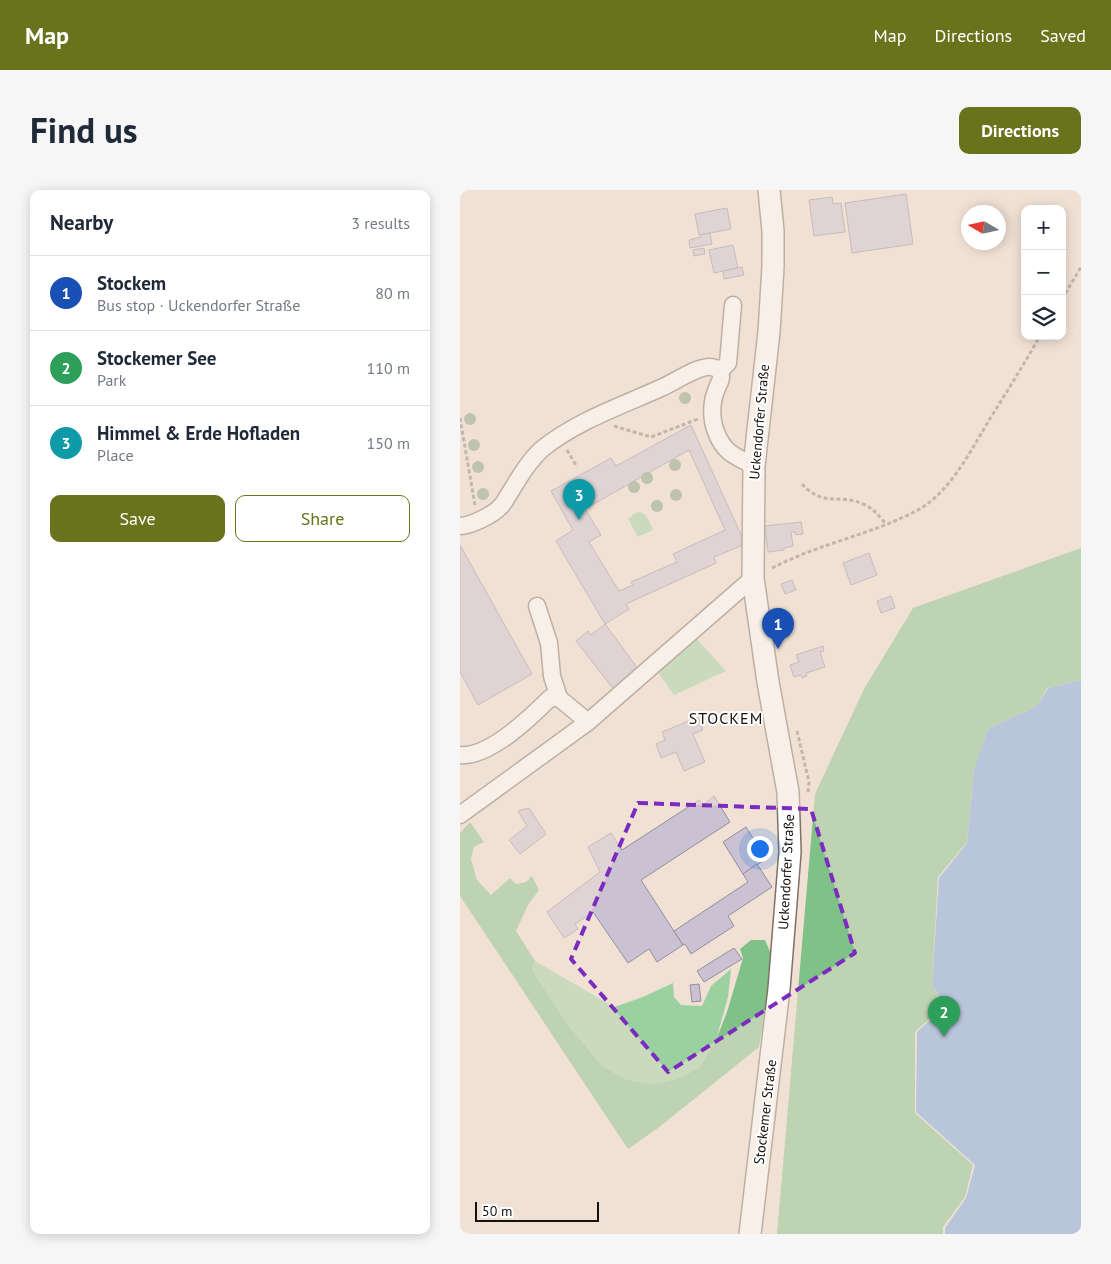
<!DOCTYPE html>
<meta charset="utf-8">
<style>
:root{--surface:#fff;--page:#f6f6f7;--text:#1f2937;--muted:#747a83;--line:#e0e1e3;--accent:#69731c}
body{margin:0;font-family:"PT Sans",sans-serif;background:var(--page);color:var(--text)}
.controls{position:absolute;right:15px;top:15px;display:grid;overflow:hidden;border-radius:10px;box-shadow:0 2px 12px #0003}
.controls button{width:45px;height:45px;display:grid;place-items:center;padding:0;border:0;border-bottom:1px solid var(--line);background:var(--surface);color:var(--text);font:25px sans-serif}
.compass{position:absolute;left:501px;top:15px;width:45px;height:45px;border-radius:50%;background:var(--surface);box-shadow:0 2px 12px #0003;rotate:279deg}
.scale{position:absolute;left:15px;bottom:12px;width:124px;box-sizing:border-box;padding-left:5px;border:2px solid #16110d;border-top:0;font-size:14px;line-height:18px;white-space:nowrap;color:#16110d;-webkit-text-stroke:4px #fff;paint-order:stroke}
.you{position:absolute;left:299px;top:658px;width:18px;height:18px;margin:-12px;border:4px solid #fff;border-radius:50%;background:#1a73e8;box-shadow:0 0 0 8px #1a73e833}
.badge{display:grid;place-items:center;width:32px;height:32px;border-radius:50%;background:var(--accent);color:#fff;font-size:16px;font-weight:700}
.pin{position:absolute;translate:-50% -41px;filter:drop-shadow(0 1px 2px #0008)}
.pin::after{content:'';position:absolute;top:26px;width:18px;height:15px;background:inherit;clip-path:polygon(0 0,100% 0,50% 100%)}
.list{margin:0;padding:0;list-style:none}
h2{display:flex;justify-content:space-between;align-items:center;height:65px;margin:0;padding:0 20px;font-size:21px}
h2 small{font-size:16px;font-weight:400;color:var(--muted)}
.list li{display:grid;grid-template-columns:32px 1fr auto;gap:15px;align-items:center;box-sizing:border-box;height:75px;padding:0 20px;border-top:1px solid var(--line)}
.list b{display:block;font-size:19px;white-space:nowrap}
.list p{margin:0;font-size:16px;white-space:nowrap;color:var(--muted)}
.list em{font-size:16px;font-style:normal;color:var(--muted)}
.actions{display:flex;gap:10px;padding:15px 20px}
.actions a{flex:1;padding:11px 0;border:1px solid var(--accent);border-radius:10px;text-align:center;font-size:18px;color:var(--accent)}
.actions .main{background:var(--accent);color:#fff}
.icon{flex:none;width:28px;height:28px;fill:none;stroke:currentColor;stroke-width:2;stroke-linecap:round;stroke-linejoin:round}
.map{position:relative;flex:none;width:621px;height:1044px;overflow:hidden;border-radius:10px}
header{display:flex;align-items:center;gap:30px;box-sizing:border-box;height:70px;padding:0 25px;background:var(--accent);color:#fff}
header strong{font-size:24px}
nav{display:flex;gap:28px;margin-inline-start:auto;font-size:18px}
.intro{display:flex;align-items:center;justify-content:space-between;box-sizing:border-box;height:120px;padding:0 30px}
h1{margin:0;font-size:35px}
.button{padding:12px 22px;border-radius:10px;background:var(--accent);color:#fff;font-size:18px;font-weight:700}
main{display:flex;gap:30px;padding:0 30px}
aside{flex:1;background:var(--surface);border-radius:10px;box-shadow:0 2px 12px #0003}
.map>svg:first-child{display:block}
.green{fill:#9bd0a1}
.forest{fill:#7fc187}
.water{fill:#76a3e3}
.building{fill:#cac2d2;stroke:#958e9d;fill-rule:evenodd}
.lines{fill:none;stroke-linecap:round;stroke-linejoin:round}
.minor-casing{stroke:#807267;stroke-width:19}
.major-casing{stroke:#807267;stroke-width:24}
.path{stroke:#8b8078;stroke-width:3;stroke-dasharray:4 2.5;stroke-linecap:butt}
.minor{stroke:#fff;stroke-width:16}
.major{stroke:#fff;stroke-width:21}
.tree{fill:#7f9d7a}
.marked{fill:none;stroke:#7b2cbf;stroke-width:4;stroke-dasharray:10 6;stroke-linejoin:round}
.labels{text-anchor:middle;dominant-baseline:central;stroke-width:4;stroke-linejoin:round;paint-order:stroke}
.street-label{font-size:14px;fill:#16110d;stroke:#fff}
.quarter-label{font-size:16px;letter-spacing:1px;fill:#16110d;stroke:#fff}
</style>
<header>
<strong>Map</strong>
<nav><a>Map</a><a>Directions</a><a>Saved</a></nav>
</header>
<div class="intro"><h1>Find us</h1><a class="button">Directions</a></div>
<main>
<aside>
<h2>Nearby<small>3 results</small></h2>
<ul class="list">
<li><span class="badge" style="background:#1a4fb4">1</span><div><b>Stockem</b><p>Bus stop · Uckendorfer Straße</p></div><em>80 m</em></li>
<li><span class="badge" style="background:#2e9e5b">2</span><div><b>Stockemer See</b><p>Park</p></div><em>110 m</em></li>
<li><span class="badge" style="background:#0f9aa8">3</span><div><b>Himmel &amp; Erde Hofladen</b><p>Place</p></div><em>150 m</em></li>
</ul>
<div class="actions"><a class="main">Save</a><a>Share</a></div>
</aside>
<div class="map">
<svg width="621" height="1044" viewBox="0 0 621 1044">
<rect width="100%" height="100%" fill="#f1e1d5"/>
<g class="green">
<path d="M180 322C187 324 190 333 193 340L178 347 168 329 175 323Z"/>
<path d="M235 447 266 481 214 505 197 481Z"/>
<path d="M75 771 154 817 183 807 213 793 214 807 221 815 242 816 251 796 271 779 268 807 256 850 239 878 217 889 191 894 165 889 142 876 108 835 72 780Z"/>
</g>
<g class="forest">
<path d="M621 358V490L587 498 577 516 528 539 514 579 507 652 478 687 472 795 484 816 455 842V923L513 975 505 1007 483 1037V1044H317L355 604 404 499 453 418Z"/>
<path d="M10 632 24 652 14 657 11 669 17 690 31 705 50 688 56 694 66 692 72 686 79 700 68 715 56 741 75 771 72 780 108 835 142 876 165 889 191 894 217 889 239 878 256 850 267 822 283 768 280 759 291 750H305L311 764 305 823 299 857 198 938 168 959 0 706V643Z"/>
</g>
<path class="water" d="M621 490V1044H485V1038L506 1008 515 975 456 922 457 842 485 816 472 795 479 688 507 653 514 579 528 539 577 516 588 498Z"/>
<g class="building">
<path d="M446 4 453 54 392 63 385 13Z"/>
<path d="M372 7 373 14 381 13 385 42 354 46 349 10Z"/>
<path d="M267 18 271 39 239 45 235 24Z"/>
<path d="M250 43 252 54 230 58 229 50 241 47 240 45Z"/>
<path d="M273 55 278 78 254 83 249 60Z"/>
<path d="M244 58 245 64 234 66 233 60Z"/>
<path d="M282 77 284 85 264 89 263 81Z"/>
<path d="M231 235 282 347 281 356 254 367 256 373 166 414 169 419 145 434 96 351 113 340 91 301 151 268 156 276ZM229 260 265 340 213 364 217 372 171 392 173 395 159 401 129 352 141 345 125 319Z"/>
<path d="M341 332 343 344 336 345 335 342H331L333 356 324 358V360L308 362 305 336Z"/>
<path d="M0 355 72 484 18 515 0 482Z"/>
<path d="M409 363 417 385 391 395 383 373Z"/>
<path d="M332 390 336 400 325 404 321 394Z"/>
<path d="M431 406 435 418 421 423 417 411Z"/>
<path d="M145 434 179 480 155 501 116 451 128 441 131 445Z"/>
<path d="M363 456 364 461 360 462 365 477 346 483 347 486 342 488 341 485 334 487 330 475 339 472 336 465Z"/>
<path d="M238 527 243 540 233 544 245 572 224 581 216 562 201 568 196 554 205 550 202 542Z"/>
<path d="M254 606 270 632 181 690 223 755 197 772 189 759 168 773 133 722 115 734 118 739 104 748 87 722 140 682 128 657 151 643 162 660 239 610 243 615Z"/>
<path d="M69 618 86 644 60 664 49 650 67 636 58 621Z"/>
<path d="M286 637 306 669 283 684 263 652Z"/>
<path d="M297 674 312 697 268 726 274 736 231 764 225 754 223 755 214 741 288 692 283 684Z"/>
<path d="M274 758 282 769 244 792 237 781Z"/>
<path d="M239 794 241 811 232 812 230 795Z"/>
</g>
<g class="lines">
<g class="minor-casing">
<g id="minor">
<path d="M260 181 268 173 273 115"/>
<path d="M0 336C10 336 33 325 40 317 45 313 47 306 51 301 60 286 69 271 82 259 116 231 164 215 203 197 215 192 243 172 255 178 259 179 261 183 261 187 261 192 257 196 256 201 251 213 251 229 256 242 264 263 275 266 294 276"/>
<path d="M77 416 89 453 92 486 99 508"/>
<path d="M0 565C29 568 71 527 90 508H99L128 532"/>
<path d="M0 625 128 532 293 388"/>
</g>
</g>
<g class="major-casing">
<path id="major" d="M290 1044 319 799 330 662 328 602 308 492 293 388 294 276 309 142 313 77V41L309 0"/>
</g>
<g class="path">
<path d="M602 109 621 77"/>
<path d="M0 228 15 315"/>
<path d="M154 236 191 247 238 229"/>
<path d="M107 260 117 277"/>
<path d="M342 294C364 318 379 303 403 314 413 318 419 326 426 334"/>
<path d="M312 378C358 354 410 345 456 321 490 304 512 258 531 227 548 200 564 174 580 146"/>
<path d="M337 541 349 592 348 603"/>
</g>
<use href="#minor" class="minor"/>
<use href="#major" class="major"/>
</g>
<g class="tree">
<circle cx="225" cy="208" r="6"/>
<circle cx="10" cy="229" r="6"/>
<circle cx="14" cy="255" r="6"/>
<circle cx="215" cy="275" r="6"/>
<circle cx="18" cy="277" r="6"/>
<circle cx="187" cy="288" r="6"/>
<circle cx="174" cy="297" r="6"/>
<circle cx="23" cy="304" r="6"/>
<circle cx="216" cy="305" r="6"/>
<circle cx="197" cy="316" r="6"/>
</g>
<path d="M0 0H621V1044H0ZM178 613 351 619 395 763 208 882 111 769Z" fill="#f1e1d5" fill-opacity=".55" fill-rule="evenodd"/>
<path class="marked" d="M178 613 351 619 395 763 208 882 111 769Z"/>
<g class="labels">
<g class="street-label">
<text transform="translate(299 232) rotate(-85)">Uckendorfer Straße</text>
<text transform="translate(326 682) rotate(-87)">Uckendorfer Straße</text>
<text transform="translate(305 922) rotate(-83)">Stockemer Straße</text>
</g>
<g class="quarter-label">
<text x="266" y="528">STOCKEM</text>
</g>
</g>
</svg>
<div class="controls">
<button>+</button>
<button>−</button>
<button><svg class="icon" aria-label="layers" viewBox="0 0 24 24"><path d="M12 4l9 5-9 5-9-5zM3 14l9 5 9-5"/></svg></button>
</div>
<svg class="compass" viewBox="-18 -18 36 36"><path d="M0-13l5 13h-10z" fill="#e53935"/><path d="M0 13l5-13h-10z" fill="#747a83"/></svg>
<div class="scale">50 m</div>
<div class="you"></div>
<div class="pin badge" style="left:318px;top:459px;background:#1a4fb4">1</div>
<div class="pin badge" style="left:484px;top:847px;background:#2e9e5b">2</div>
<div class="pin badge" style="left:119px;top:330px;background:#0f9aa8">3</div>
</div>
</main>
